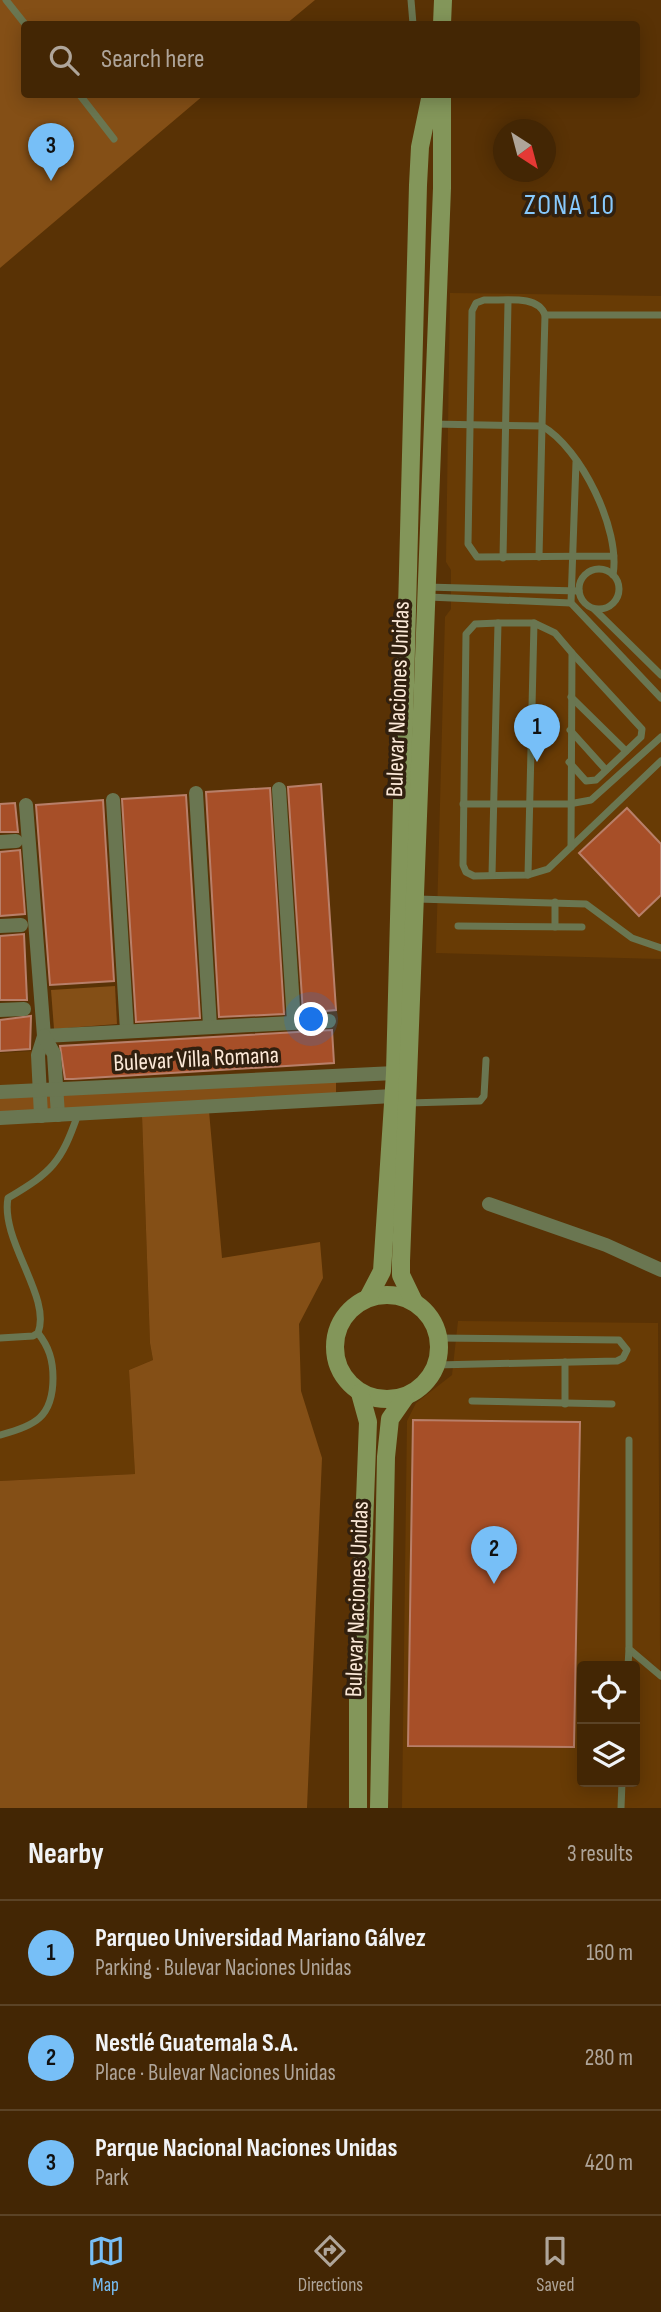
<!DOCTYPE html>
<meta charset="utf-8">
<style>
:root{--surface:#432604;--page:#4a2e0e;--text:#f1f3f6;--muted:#afa59a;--line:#5b4326;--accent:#77bff7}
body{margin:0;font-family:"Sofia Sans Condensed",sans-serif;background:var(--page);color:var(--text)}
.controls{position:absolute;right:21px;bottom:21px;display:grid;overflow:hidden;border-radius:7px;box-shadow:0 4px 18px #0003}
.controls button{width:63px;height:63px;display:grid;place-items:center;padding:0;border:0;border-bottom:2px solid var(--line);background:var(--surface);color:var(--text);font:35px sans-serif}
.compass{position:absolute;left:493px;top:119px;width:63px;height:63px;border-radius:50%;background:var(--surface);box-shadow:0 4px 18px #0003;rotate:144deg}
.you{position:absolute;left:312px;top:1020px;width:24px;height:24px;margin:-18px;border:5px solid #fff;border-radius:50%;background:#1a73e8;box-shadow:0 0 0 10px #1a73e833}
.badge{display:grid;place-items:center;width:46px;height:46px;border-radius:50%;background:var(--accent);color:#111;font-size:23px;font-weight:700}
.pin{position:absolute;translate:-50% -58px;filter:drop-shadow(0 2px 4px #0008)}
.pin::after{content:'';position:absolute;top:37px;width:24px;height:21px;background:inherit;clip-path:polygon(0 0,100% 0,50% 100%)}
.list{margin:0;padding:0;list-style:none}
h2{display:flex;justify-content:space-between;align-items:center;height:91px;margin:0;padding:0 28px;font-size:30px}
h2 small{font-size:23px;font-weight:400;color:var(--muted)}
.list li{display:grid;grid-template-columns:46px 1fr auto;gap:21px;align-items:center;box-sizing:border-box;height:105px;padding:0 28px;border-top:2px solid var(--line)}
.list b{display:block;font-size:26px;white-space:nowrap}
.list p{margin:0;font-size:23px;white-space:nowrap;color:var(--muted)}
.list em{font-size:23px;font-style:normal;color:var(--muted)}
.icon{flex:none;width:38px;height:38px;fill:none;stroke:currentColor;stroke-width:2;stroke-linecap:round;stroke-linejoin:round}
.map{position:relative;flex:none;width:661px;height:1808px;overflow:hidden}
.search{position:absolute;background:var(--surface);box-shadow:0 4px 18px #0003;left:21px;right:21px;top:21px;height:77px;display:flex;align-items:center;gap:18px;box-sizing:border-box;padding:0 24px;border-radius:7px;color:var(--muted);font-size:26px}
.sheet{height:406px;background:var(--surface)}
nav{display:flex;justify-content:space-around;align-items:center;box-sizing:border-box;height:98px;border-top:2px solid var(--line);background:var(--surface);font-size:19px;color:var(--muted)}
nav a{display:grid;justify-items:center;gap:4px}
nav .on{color:var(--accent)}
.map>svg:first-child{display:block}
.built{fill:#683b05;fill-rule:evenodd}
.green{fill:#844f16}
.building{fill:#a74f28;stroke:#b87f69;stroke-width:2}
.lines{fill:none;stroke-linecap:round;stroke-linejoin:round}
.service{stroke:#6a7651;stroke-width:7}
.minor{stroke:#6a7651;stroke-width:14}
.secondary{stroke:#83965a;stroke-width:18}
.labels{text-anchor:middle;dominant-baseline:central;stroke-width:7;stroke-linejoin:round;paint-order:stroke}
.street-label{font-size:24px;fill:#fce9d8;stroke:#31200f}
.quarter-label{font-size:28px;letter-spacing:2px;fill:#87c9fd;stroke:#31200f}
</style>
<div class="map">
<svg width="661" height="1808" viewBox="0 0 661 1808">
<rect width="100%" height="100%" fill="#593205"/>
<g class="built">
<path d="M450 293 661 296V959L436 953 445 617 451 609V570L446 562Z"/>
<path d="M34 1051 36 1090 0 1092V1053Z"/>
<path d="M142 1115 150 1343 153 1360 129 1370 135 1474 0 1481V1123Z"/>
<path d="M458 1321 658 1323 661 1808H402L407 1421 416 1403 452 1375ZM582 1666H635V1782H582Z"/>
</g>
<g class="green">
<path d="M0 0H315L286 24H24V94L204 95 0 268Z"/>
<path d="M115 986 117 1024 54 1029 51 990Z"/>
<path d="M336 1076V1099L0 1118V1092Z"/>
<path d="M209 1111 222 1258 320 1242 323 1278 299 1324 301 1391 322 1458 307 1808H0V1481L135 1474 129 1370 153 1360 150 1343 142 1115Z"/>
</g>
<g class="building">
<path d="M321 784 336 1010 303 1013 288 787Z"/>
<path d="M270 788 284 1014 219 1017 206 792Z"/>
<path d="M186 795 200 1018 136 1022 122 799Z"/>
<path d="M103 800 114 981 50 985 36 805Z"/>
<path d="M15 803 18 832H0V804Z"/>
<path d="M627 808 661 844V895L639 916 579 853Z"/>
<path d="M20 850 25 914 0 916V852Z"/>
<path d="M24 934 27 1000H0V936Z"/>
<path d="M31 1016 30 1049 0 1051V1020Z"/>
<path d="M332 1030 334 1063 73 1079H65L60 1046Z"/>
<path d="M413 1420 580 1422 574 1747 408 1746Z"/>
</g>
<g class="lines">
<g class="service">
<path d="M6 0 25 24"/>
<path d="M411 0 413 24"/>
<path d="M79 94 114 139"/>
<path d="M545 315H661"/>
<path d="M433 424 542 426 539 557"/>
<path d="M576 462 571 603 661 698"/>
<path d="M503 558 508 302"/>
<circle cx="599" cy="589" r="20"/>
<path d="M613 575C621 530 581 448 542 426L545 315C538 294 503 301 484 300L476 303 472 311 468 544 477 557 614 556"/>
<path d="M426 587 579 591"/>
<path d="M428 597 571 603"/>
<path d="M594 609 661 675"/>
<path d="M498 623 475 624 466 634 463 865 466 872 474 876 528 875 548 869 661 761"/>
<path d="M571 697 626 751"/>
<path d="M570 730 606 770"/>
<path d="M569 762 586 781 596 780 641 737 642 729 572 653"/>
<path d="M463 804H569L591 800 661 737"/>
<path d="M492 875 498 623H534"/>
<path d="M528 875 534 623 555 633 572 653 571 847"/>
<path d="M417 899 586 904 632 938 661 948"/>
<path d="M555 902V927"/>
<path d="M458 926 582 927"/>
<path d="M408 1103 480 1101 484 1096 486 1060"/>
<path d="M0 1338 33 1336 38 1333"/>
<path d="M436 1365 617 1361 623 1358 627 1350 619 1340 438 1338"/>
<path d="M472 1401 612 1404"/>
<path d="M565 1404V1362"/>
<path d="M0 1435C35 1426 53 1417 53 1378 53 1360 49 1347 38 1333 52 1297 0 1241 8 1198 52 1172 61 1163 78 1114"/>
<path d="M629 1440V1649L661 1676"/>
<path d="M628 1666 629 1649"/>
<path d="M621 1808 622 1782"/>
</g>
<g class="minor">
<path d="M279 789 294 1022"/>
<path d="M196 793 210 1026"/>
<path d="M113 800 127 1031"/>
<path d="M26 805 44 1036 38 1055 41 1116"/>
<path d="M0 842 16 841"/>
<path d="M0 926 21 925"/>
<path d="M0 1010 24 1009"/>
<path d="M44 1036 329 1021"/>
<path d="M44 1036 54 1054 58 1115"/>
<path d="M0 1092 395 1073"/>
<path d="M0 1118 393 1096"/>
<path d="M489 1204 606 1245 661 1270"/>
</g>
<g class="secondary">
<path d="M442 24 443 0"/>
<circle cx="387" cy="1347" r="52"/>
<path d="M368 1298 382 1271 395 1073 418 185 420 147 431 94"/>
<path d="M414 1302 401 1275V1261L442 188V94"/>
<path d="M358 1808V1682L368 1422 360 1393"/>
<path d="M379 1808 386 1457 390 1419 406 1396"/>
</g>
</g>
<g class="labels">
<g class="street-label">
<text transform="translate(398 699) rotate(-88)">Bulevar Naciones Unidas</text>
<text transform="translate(196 1059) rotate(-3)">Bulevar Villa Romana</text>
<text transform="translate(357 1599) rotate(-88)">Bulevar Naciones Unidas</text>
</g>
<g class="quarter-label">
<text x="570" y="205">ZONA 10</text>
</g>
</g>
</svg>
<div class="controls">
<button><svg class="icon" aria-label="locate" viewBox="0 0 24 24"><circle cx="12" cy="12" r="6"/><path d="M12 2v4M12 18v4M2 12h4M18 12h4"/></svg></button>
<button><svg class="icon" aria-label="layers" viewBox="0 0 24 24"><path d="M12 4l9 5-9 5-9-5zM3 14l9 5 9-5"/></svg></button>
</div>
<svg class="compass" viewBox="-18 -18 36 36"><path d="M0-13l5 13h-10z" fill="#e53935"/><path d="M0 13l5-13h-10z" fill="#afa59a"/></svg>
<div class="you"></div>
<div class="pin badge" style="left:537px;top:762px">1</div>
<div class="pin badge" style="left:494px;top:1584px">2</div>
<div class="pin badge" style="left:51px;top:181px">3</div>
<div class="search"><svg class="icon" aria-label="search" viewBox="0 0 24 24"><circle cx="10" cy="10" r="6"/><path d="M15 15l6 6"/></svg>Search here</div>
</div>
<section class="sheet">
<h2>Nearby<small>3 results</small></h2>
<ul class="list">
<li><span class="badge">1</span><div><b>Parqueo Universidad Mariano Gálvez</b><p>Parking · Bulevar Naciones Unidas</p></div><em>160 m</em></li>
<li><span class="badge">2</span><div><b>Nestlé Guatemala S.A.</b><p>Place · Bulevar Naciones Unidas</p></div><em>280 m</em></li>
<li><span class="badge">3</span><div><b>Parque Nacional Naciones Unidas</b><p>Park</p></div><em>420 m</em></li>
</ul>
</section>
<nav>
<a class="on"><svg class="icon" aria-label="map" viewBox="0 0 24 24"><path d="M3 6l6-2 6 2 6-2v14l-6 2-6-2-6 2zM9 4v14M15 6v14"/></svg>Map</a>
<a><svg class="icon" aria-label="directions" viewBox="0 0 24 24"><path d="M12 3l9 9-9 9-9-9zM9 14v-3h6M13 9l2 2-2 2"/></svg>Directions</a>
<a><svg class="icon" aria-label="saved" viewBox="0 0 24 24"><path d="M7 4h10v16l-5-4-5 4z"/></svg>Saved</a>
</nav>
